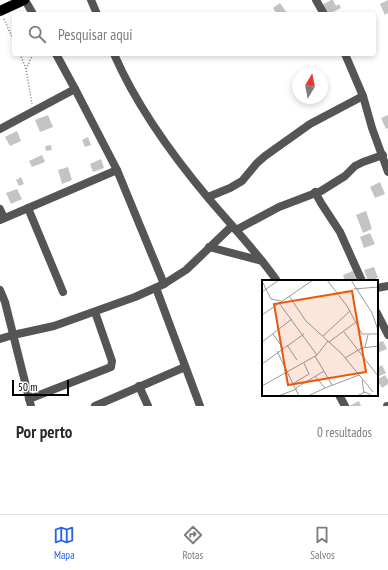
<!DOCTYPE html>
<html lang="pt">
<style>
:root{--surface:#fff;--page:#f7f7f7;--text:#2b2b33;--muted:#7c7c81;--line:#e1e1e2;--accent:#2563eb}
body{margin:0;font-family:"PT Sans Narrow",sans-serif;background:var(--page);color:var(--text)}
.compass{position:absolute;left:292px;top:68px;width:36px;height:36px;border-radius:50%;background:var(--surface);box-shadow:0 2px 6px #0003;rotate:10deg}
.scale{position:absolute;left:12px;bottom:10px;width:57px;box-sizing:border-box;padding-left:4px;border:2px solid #000;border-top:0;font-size:11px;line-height:14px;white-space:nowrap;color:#000;-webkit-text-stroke:3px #fff;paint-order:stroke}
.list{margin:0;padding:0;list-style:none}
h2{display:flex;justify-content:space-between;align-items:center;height:52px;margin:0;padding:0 16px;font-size:17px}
h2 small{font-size:13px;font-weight:400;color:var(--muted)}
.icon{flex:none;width:22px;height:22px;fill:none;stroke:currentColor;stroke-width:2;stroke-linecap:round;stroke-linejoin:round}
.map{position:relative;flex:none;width:388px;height:406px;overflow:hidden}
.search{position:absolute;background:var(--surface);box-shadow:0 2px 6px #0003;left:12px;right:12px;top:12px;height:44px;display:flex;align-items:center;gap:10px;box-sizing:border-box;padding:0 14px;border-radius:4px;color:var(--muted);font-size:15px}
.sheet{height:108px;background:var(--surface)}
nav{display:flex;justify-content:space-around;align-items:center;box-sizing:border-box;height:56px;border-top:1px solid var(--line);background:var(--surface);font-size:11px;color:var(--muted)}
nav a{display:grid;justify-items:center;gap:2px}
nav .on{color:var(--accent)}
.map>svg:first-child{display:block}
.building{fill:#c4c4c4}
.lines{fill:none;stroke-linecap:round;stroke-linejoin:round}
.major-casing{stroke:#dbdbdb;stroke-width:11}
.path{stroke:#777;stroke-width:1.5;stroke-dasharray:1 2;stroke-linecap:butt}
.minor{stroke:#555;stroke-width:8}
.major{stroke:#000;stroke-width:10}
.inset-road{fill:none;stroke:#999;stroke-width:1}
.view{fill:#e8590c;fill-opacity:0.15;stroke:#e8590c;stroke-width:2}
.inset-edge{fill:none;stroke:#000;stroke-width:2}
</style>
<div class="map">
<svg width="388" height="406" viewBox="0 0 388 406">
<rect width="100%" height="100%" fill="#fff"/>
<g class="building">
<path d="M331 0H333L336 6 339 4 341 8 333 12 335 14H327L322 5Z"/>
<path d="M388 0V13L385 15 380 4Z"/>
<path d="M280 3 287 13 286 14H277L273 8Z"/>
<path d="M48 115 53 127 40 132 35 120Z"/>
<path d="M388 115V128L386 129 381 118Z"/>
<path d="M17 131 21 141 10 146 5 137Z"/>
<path d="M88 137 91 145 85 147 82 140Z"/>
<path d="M51 145 52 150 46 151 45 146Z"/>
<path d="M42 155 45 162 32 167 29 161Z"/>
<path d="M101 159 104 168 93 172 90 164Z"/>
<path d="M68 167 72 180 62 184 58 170Z"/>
<path d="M21 177 24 184 19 186 16 180Z"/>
<path d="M380 182 385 194 375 198 370 187Z"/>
<path d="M17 189 22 199 11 204 6 193Z"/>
<path d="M366 211 372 229 363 233 356 215Z"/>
<path d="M370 233 375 244 364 248 360 237Z"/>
<path d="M374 267 378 278 368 281 364 270Z"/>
<path d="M353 271 357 281H345L343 275Z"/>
<path d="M383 341 387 349 377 353V343Z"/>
<path d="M382 365 386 373 377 377V368Z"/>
<path d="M385 375 388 380V384L382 388 377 380Z"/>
<path d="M359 401 361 406H349Z"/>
</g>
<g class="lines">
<g class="major-casing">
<path id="major" d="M0 11 24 0"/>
</g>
<g class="path">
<path d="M4 19 14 41"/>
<path d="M20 54 26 69 32 104"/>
<path d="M26 69 33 54"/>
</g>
<g class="minor">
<path d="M25 0 33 14"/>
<path d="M91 0 97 14"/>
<path d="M316 0 324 14"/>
<path d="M56 54 75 89 117 170 164 284"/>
<path d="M114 54C137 107 172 155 209 199 232 226 257 252 277 281"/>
<path d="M345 54 363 96 372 128 388 172"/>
<path d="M0 129 75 89"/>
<path d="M315 192 321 203 340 232 362 281"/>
<path d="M208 197 230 188 242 181 257 163 265 156 310 124 363 96"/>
<path d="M28 208 63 292"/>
<path d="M0 209 4 218"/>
<path d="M0 220 117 170"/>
<path d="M236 230 279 207 321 191 345 176 355 166 363 162 383 155"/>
<path d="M209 247 262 261"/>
<path d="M156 288 200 406"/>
<path d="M377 288 388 286"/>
<path d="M0 290 5 302 31 406"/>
<path d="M377 313 388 335"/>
<path d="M0 339 13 335 54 326 135 297 164 284 186 270 232 226"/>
<path d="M139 386 148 406"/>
<path d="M339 395 345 406"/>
<path d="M29 399 111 367 112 361 95 312"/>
<path d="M95 406 185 367"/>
<path d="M387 406H388"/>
</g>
<use href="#major" class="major"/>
</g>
<g transform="translate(262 280)">
<rect width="116" height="116" fill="#fff"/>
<path class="inset-road" d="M65 0 85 26 100 54H116M89 0 110 33 116 50M0 1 9 19 19 21M92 9 116 7M0 12 17 0M27 16 44 41 80 74 111 112M17 23 55 75M0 35 51 0M82 52 116 96M11 54 21 68M61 56 88 31M0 62 30 39M67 62 94 42M25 65 35 80M103 67 106 55M15 71 37 116M53 76 70 105M83 78 100 68 116 66M0 84 42 54M53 96 63 108 97 95M100 100 102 113M32 103 47 94 42 83M0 106 55 75 66 61M34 108 62 91M16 116 35 109M46 116 63 108M95 116 103 112 109 115"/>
<path class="view" d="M90 11 104 92 26 105 12 24Z"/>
<rect width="116" height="116" class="inset-edge"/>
</g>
</svg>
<svg class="compass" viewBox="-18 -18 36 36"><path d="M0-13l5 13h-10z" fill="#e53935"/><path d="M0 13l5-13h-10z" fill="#7c7c81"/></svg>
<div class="scale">50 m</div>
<div class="search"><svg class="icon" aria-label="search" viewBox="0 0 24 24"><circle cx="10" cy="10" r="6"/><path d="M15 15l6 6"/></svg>Pesquisar aqui</div>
</div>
<section class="sheet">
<h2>Por perto<small>0 resultados</small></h2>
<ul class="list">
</ul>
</section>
<nav>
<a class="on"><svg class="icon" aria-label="map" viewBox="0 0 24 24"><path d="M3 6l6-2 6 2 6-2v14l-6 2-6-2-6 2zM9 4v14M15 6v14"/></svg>Mapa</a>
<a><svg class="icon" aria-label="directions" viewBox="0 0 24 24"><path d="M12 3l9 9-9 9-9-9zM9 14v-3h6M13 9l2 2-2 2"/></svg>Rotas</a>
<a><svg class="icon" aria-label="saved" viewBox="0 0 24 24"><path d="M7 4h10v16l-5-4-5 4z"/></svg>Salvos</a>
</nav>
